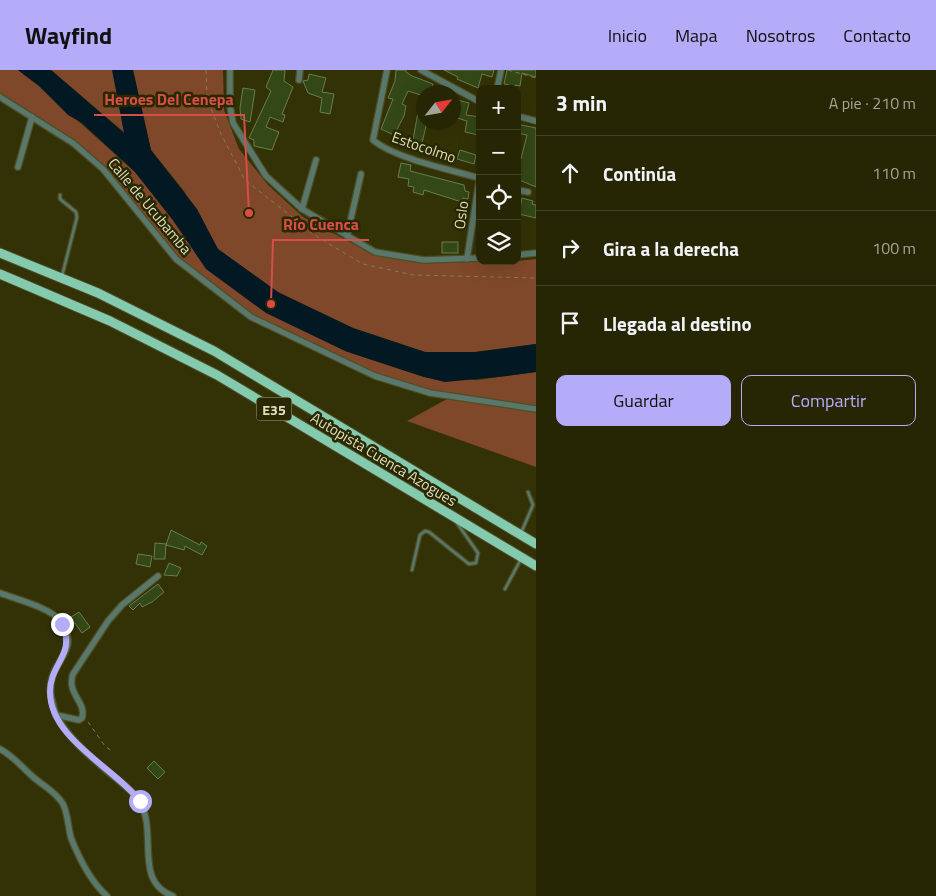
<!DOCTYPE html>
<html lang="es">
<meta charset="utf-8">
<style>
:root{--surface:#262604;--page:#2e2e0e;--text:#f1f3f6;--muted:#a4a59a;--line:#424326;--accent:#b4acf9}
body{margin:0;font-family:"Titillium Web",sans-serif;background:var(--page);color:var(--text)}
.controls{position:absolute;right:15px;top:15px;display:grid;overflow:hidden;border-radius:10px;box-shadow:0 5px 20px #0002}
.controls button{width:45px;height:45px;display:grid;place-items:center;padding:0;border:0;border-bottom:1px solid var(--line);background:var(--surface);color:var(--text);font:25px sans-serif}
.compass{position:absolute;left:416px;top:15px;width:45px;height:45px;border-radius:50%;background:var(--surface);box-shadow:0 5px 20px #0002;rotate:59deg}
.stop{position:absolute;width:15px;height:15px;margin:-11px;border:4px solid #b4acf9;border-radius:50%;background:#fff}
.stop.end{background:#b4acf9;border-color:#fff;box-shadow:0 1px 5px #0008}
.list{margin:0;padding:0;list-style:none}
h2{display:flex;justify-content:space-between;align-items:center;height:65px;margin:0;padding:0 20px;font-size:21px}
h2 small{font-size:16px;font-weight:400;color:var(--muted)}
.list li{display:grid;grid-template-columns:32px 1fr auto;gap:15px;align-items:center;box-sizing:border-box;height:75px;padding:0 20px;border-top:1px solid var(--line)}
.list b{display:block;font-size:19px;white-space:nowrap}
.list em{font-size:16px;font-style:normal;color:var(--muted)}
.actions{display:flex;gap:10px;padding:15px 20px}
.actions a{flex:1;padding:11px 0;border:1px solid var(--accent);border-radius:10px;text-align:center;font-size:18px;color:var(--accent)}
.actions .main{background:var(--accent);color:#111}
.icon{flex:none;width:28px;height:28px;fill:none;stroke:currentColor;stroke-width:2;stroke-linecap:round;stroke-linejoin:round}
.map{position:relative;flex:none;width:536px;height:826px;overflow:hidden}
header{display:flex;align-items:center;gap:30px;box-sizing:border-box;height:70px;padding:0 25px;background:var(--accent);color:#111}
header strong{font-size:24px}
nav{display:flex;gap:28px;margin-inline-start:auto;font-size:18px}
main{display:flex}
aside{flex:1;background:var(--surface)}
.map>svg:first-child{display:block}
.green{fill:#80482a}
.water{fill:#021923}
.building{fill:#344716;stroke:#687e4c}
.lines{fill:none;stroke-linecap:round;stroke-linejoin:round}
.service-casing{stroke:#4e4e24;stroke-width:5}
.minor-casing{stroke:#4e4e24;stroke-width:8}
.trunk-casing{stroke:#4e4e24;stroke-width:11}
.path{stroke:#7e7e58;stroke-width:1;stroke-dasharray:4 4;stroke-linecap:butt}
.service{stroke:#59776a;stroke-width:2.5}
.minor{stroke:#59776a;stroke-width:5.5}
.trunk{stroke:#84caaf;stroke-width:9}
.route{stroke:#b4acf9;stroke-width:6}
.labels{text-anchor:middle;dominant-baseline:central;stroke-width:5;stroke-linejoin:round;paint-order:stroke}
.shield{fill:#292800;stroke:#a8a888;stroke-width:1}
.shield-label{font-size:14px;font-weight:bold;fill:#dedfc2}
.street-label{font-size:15px;fill:#dedfc2;stroke:#292800}
.leader{fill:none;stroke:#d84d47;stroke-width:2}
.callout-dot{fill:#d84d47;stroke:#292800;stroke-width:2}
.callout-label{font-size:16px;text-anchor:middle;font-weight:bold;fill:#d84d47;stroke:#292800;stroke-width:5;stroke-linejoin:round;paint-order:stroke}
</style>
<header>
<strong>Wayfind</strong>
<nav><a>Inicio</a><a>Mapa</a><a>Nosotros</a><a>Contacto</a></nav>
</header>
<main>
<div class="map">
<svg width="536" height="826" viewBox="0 0 536 826">
<rect width="100%" height="100%" fill="#333206"/>
<g class="green">
<path d="M0 0H18L39 16 135 102 172 149 345 281 424 307 477 310 536 302V339L430 323 375 306 251 247 176 189 103 99 73 73 0 27Z"/>
<path d="M51 0H113L125 63Z"/>
<path d="M133 0H223L224 40 239 79 268 115 303 147 374 185 420 193 517 191 536 189V274L475 282H425L353 258 278 223 218 179 184 121 151 80Z"/>
<path d="M447 329 536 342V397L407 351Z"/>
</g>
<path class="water" d="M18 0H51L124 63 112 0H133L151 80 197 139 218 179 278 222 353 258 425 282H475L536 274V302L498 307 445 312 424 307 345 281 266 243 206 199 172 149 135 102 82 53 68 45 39 16Z"/>
<g class="building">
<path d="M273 0H285L284 11 293 17 282 44 285 45 283 52 270 47 266 57 279 62 272 80 254 76V70L249 68 271 21 266 17Z"/>
<path d="M396 0H406V2L412 6 433 14 430 22H424V52H425L426 56 422 73 413 70 421 25 408 21 402 34 406 36 404 46 394 65 381 59 393 29 388 28 395 11Z"/>
<path d="M444 0H494L492 7 482 4 478 18 457 9 458 7Z"/>
<path d="M507 0H536V7L522 3 520 16 515 15V19L509 18V15L504 14Z"/>
<path d="M309 4 326 8 322 22 334 24 330 44 320 42 322 28 308 23 303 11 308 10Z"/>
<path d="M243 18 255 20 250 52 241 49 240 38Z"/>
<path d="M454 29 469 33 466 45 480 47 478 65 465 62 467 51 454 47Z"/>
<path d="M517 54 536 58V117L517 109V88L521 89 527 65 517 63Z"/>
<path d="M460 80 476 85 474 94 457 89Z"/>
<path d="M401 93 411 95 410 101 464 115 465 121 469 122 468 129 463 128 462 132 424 120 423 125 413 122 414 117 408 116 409 109 398 107Z"/>
<path d="M522 128 533 131 532 134 536 135V148L519 144Z"/>
<rect x="442" y="172" width="16" height="11"/>
<path d="M171 460 200 475 201 472 207 476 202 485 185 476 184 480 166 475Z"/>
<path d="M155 473 166 474 165 489H154Z"/>
<path d="M138 484 152 486 150 497 136 494Z"/>
<path d="M169 493 181 498 177 506 164 505Z"/>
<path d="M158 514 164 522 152 532 142 537 140 533 133 540 129 536Z"/>
<path d="M79 542 90 557 82 563 75 553 72 555 68 549Z"/>
<path d="M154 691 165 702 158 709 147 698Z"/>
</g>
<g class="lines">
<g class="service-casing">
<g id="service">
<path d="M60 125V129L76 142 77 147 62 206"/>
<path d="M521 463 533 435 528 422"/>
<path d="M412 500 420 465 425 461 429 462 469 494 476 493 478 483 457 453"/>
<path d="M505 519 521 489"/>
</g>
</g>
<g class="minor-casing">
<g id="minor">
<path d="M230 0V36L233 53 266 106 302 139 375 182 424 190 480 188"/>
<path d="M387 0 373 70C394 88 451 100 479 108"/>
<path d="M421 0 480 32"/>
<path d="M299 10 300 0"/>
<path d="M497 19 501 0"/>
<path d="M0 27 73 73 103 99 176 189 251 247 375 306 430 323 536 339"/>
<path d="M517 46 536 51"/>
<path d="M18 97 32 47"/>
<path d="M517 120 528 122"/>
<path d="M302 139 316 90"/>
<path d="M347 166 361 104"/>
<path d="M517 185 536 183"/>
<path d="M467 189 480 105"/>
<path d="M0 523C16 529 52 538 61 552 79 579 57 587 52 608 49 619 51 627 54 638 60 662 94 690 113 706 123 714 133 721 140 732 158 763 133 812 173 826"/>
<path d="M56 645 79 650 82 648C87 632 66 624 73 604L108 551 122 535 158 506"/>
<path d="M0 679C13 686 21 696 32 706 43 716 55 721 63 734 68 744 68 757 71 768 79 788 91 812 107 826"/>
</g>
</g>
<g class="trunk-casing">
<g id="trunk">
<path d="M0 183 98 223 214 281 536 474"/>
<path d="M0 204 110 251 217 305 536 496"/>
</g>
</g>
<g class="path">
<path d="M206 0 207 28 221 64 245 110 319 168 363 194 413 205 536 208"/>
<path d="M508 0 536 8"/>
<path d="M88 652 105 676 113 682"/>
</g>
<use href="#service" class="service"/>
<use href="#minor" class="minor"/>
<use href="#trunk" class="trunk"/>
</g>
<g class="lines">
<path class="route" d="M62 554C76 585 50 593 50 622 50 669 115 698 140 731"/>
</g>
<g class="labels">
<rect class="shield" x="256.5" y="327.5" width="35" height="23" rx="4"/>
<g class="shield-label">
<text x="274" y="339">E35</text>
</g>
<g class="street-label">
<text transform="translate(424 77) rotate(19)">Estocolmo</text>
<text transform="translate(150 136) rotate(50)">Calle de Ucubamba</text>
<text transform="translate(461 145) rotate(-82)">Oslo</text>
<text transform="translate(384 389) rotate(31)">Autopista Cuenca Azogues</text>
</g>
</g>
<path class="leader" d="M249 143L244 45H94M271 234L273 170H369"/>
<g class="callout-dot">
<circle cx="249" cy="143" r="5"/>
<circle cx="271" cy="234" r="5"/>
</g>
<g class="callout-label">
<text x="169" y="35">Heroes Del Cenepa</text>
<text x="321" y="160">Río Cuenca</text>
</g>
</svg>
<div class="controls">
<button>+</button>
<button>−</button>
<button><svg class="icon" aria-label="locate" viewBox="0 0 24 24"><circle cx="12" cy="12" r="6"/><path d="M12 2v4M12 18v4M2 12h4M18 12h4"/></svg></button>
<button><svg class="icon" aria-label="layers" viewBox="0 0 24 24"><path d="M12 4l9 5-9 5-9-5zM3 14l9 5 9-5"/></svg></button>
</div>
<svg class="compass" viewBox="-18 -18 36 36"><path d="M0-13l5 13h-10z" fill="#e53935"/><path d="M0 13l5-13h-10z" fill="#a4a59a"/></svg>
<div class="stop" style="left:140px;top:731px"></div>
<div class="stop end" style="left:62px;top:554px"></div>
</div>
<aside>
<h2>3 min<small>A pie · 210 m</small></h2>
<ul class="list">
<li><svg class="icon" aria-label="ahead" viewBox="0 0 24 24"><path d="M12 20V5M6 11l6-6 6 6"/></svg><div><b>Continúa</b></div><em>110 m</em></li>
<li><svg class="icon" aria-label="right" viewBox="0 0 24 24"><path d="M7 20v-9h11M14 6l5 5-5 5"/></svg><div><b>Gira a la derecha</b></div><em>100 m</em></li>
<li><svg class="icon" aria-label="arrive" viewBox="0 0 24 24"><path d="M6 21V4h12l-3 4 3 4H6"/></svg><div><b>Llegada al destino</b></div></li>
</ul>
<div class="actions"><a class="main">Guardar</a><a>Compartir</a></div>
</aside>
</main>
